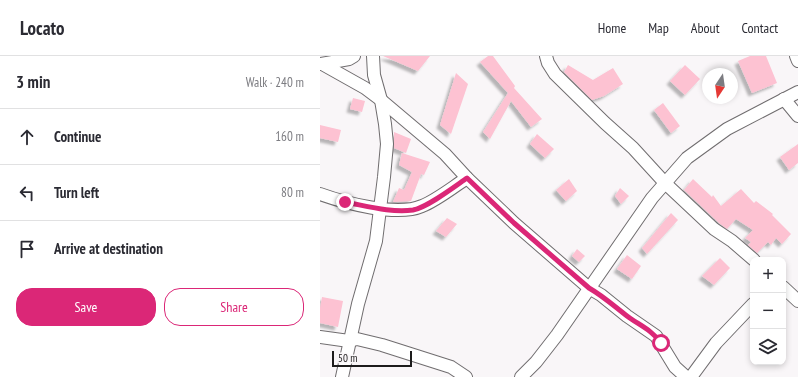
<!DOCTYPE html>
<meta charset="utf-8">
<style>
:root{--surface:#fff;--page:#f7f7f7;--text:#2b2b33;--muted:#7c7c81;--line:#e1e1e2;--accent:#db2777}
body{margin:0;font-family:"PT Sans Narrow",sans-serif;background:var(--page);color:var(--text)}
.controls{position:absolute;right:12px;bottom:12px;display:grid;overflow:hidden;border-radius:8px;box-shadow:0 2px 6px #0003}
.controls button{width:36px;height:36px;display:grid;place-items:center;padding:0;border:0;border-bottom:1px solid var(--line);background:var(--surface);color:var(--text);font:20px sans-serif}
.compass{position:absolute;left:382px;top:12px;width:36px;height:36px;border-radius:50%;background:var(--surface);box-shadow:0 2px 6px #0003;rotate:193deg}
.scale{position:absolute;left:12px;bottom:10px;width:80px;box-sizing:border-box;padding-left:4px;border:2px solid #1d1c1c;border-top:0;font-size:11px;line-height:14px;white-space:nowrap;color:#1d1c1c;-webkit-text-stroke:3px #f9f6f8;paint-order:stroke}
.stop{position:absolute;width:12px;height:12px;margin:-9px;border:3px solid #db2777;border-radius:50%;background:#fff}
.stop.end{background:#db2777;border-color:#fff;box-shadow:0 1px 4px #0008}
.list{margin:0;padding:0;list-style:none}
h2{display:flex;justify-content:space-between;align-items:center;height:52px;margin:0;padding:0 16px;font-size:17px}
h2 small{font-size:13px;font-weight:400;color:var(--muted)}
.list li{display:grid;grid-template-columns:26px 1fr auto;gap:12px;align-items:center;box-sizing:border-box;height:56px;padding:0 16px;border-top:1px solid var(--line)}
.list b{display:block;font-size:15px;white-space:nowrap}
.list em{font-size:13px;font-style:normal;color:var(--muted)}
.actions{display:flex;gap:8px;padding:12px 16px}
.actions a{flex:1;padding:9px 0;border:1px solid var(--accent);border-radius:16px;text-align:center;font-size:14px;color:var(--accent)}
.actions .main{background:var(--accent);color:#fff}
.icon{flex:none;width:22px;height:22px;fill:none;stroke:currentColor;stroke-width:2;stroke-linecap:round;stroke-linejoin:round}
.map{position:relative;flex:none;width:478px;height:321px;overflow:hidden}
header{display:flex;align-items:center;gap:24px;box-sizing:border-box;height:56px;padding:0 20px;background:var(--surface);border-bottom:1px solid var(--line)}
header strong{font-size:19px}
nav{display:flex;gap:22px;margin-inline-start:auto;font-size:14px}
main{display:flex}
aside{flex:1;background:var(--surface)}
.map>svg:first-child{display:block}
.building{fill:#fdc2d2;filter:url(#shadow)}
.lines{fill:none;stroke-linecap:round;stroke-linejoin:round}
.street-casing{stroke:#706d6f;stroke-width:14}
.street{stroke:#fff;stroke-width:12}
.route{stroke:#db2777;stroke-width:5}
</style>
<header>
<strong>Locato</strong>
<nav><a>Home</a><a>Map</a><a>About</a><a>Contact</a></nav>
</header>
<main>
<aside>
<h2>3 min<small>Walk · 240 m</small></h2>
<ul class="list">
<li><svg class="icon" aria-label="ahead" viewBox="0 0 24 24"><path d="M12 20V5M6 11l6-6 6 6"/></svg><div><b>Continue</b></div><em>160 m</em></li>
<li><svg class="icon" aria-label="left" viewBox="0 0 24 24"><path d="M17 20v-9H6M10 6l-5 5 5 5"/></svg><div><b>Turn left</b></div><em>80 m</em></li>
<li><svg class="icon" aria-label="arrive" viewBox="0 0 24 24"><path d="M6 21V4h12l-3 4 3 4H6"/></svg><div><b>Arrive at destination</b></div></li>
</ul>
<div class="actions"><a class="main">Save</a><a>Share</a></div>
</aside>
<div class="map">
<svg width="478" height="321" viewBox="0 0 478 321">
<defs>
<filter id="shadow"><feDropShadow dx="-3.5" dy="3.5" stdDeviation="1" flood-color="#0004"/></filter>
</defs>
<rect width="100%" height="100%" fill="#f9f6f8"/>
<g class="building">
<path d="M63 0H110L98 15Z"/>
<path d="M168 0H173L195 30 194 32 222 63 211 71 191 45 170 83 163 76 188 37 160 6Z"/>
<path d="M430 0H446L457 27 432 37 418 5Z"/>
<path d="M248 9 273 24 293 12 303 28 284 40 272 44 244 16Z"/>
<path d="M365 9 380 23 365 39 350 25Z"/>
<path d="M136 17 148 28 131 78 120 69Z"/>
<path d="M33 42 45 45 42 56 30 53Z"/>
<path d="M343 47 360 70 351 77 334 54Z"/>
<path d="M0 69 21 74 18 86 0 82Z"/>
<path d="M74 76 91 83 86 97 74 92Z"/>
<path d="M217 78 234 93 225 102 210 88Z"/>
<path d="M478 88V107L469 114 460 101Z"/>
<path d="M82 97 110 106 104 119 101 118 91 145 75 146H73L79 132 84 134 92 116 79 109Z"/>
<path d="M249 123 257 135 246 145 236 134Z"/>
<path d="M373 123 392 141 393 139 401 150 421 133 434 147 436 145 453 158 452 159 471 178 462 188 456 182 451 189 448 186 437 197 428 189 431 186 425 182 433 174 416 163 407 173 399 167 364 134Z"/>
<path d="M300 132 309 140 301 148 295 140Z"/>
<path d="M351 157 358 164 327 198 322 192Z"/>
<path d="M127 162 137 168 126 181 116 175Z"/>
<path d="M257 193 265 200 259 206 252 200Z"/>
<path d="M307 199 321 210 312 223 297 213Z"/>
<path d="M400 202 410 212 394 229 382 220Z"/>
<path d="M2 241 23 245 18 271 0 267V252Z"/>
</g>
<g class="lines">
<g class="street-casing">
<g id="street">
<path d="M226 0 228 7 235 18 285 67 313 92 345 127 394 173 412 185 434 204"/>
<path d="M476 0 478 5"/>
<path d="M1 8 29 3 34 0"/>
<path d="M4 9 45 32 61 44 125 98 147 122 194 167 269 232 281 239 307 260 336 280 355 311 366 321"/>
<path d="M464 43 478 60"/>
<path d="M0 138C25 147 77 161 102 150 117 144 133 131 147 122"/>
<path d="M463 231 478 245"/>
<path d="M0 281 29 285 37 283 62 289 131 311 146 321"/>
<path d="M22 321 38 248 56 185 64 121 67 88 65 68 61 44 54 19 53 0"/>
<path d="M201 321 216 306 237 279 332 142 367 102 407 73 478 36"/>
<path d="M371 321 396 287 433 248"/>
</g>
</g>
<use href="#street" class="street"/>
</g>
<g class="lines">
<path class="route" d="M25 146C47 150 71 157 93 154 108 151 134 131 147 122L194 167 269 232C283 240 294 250 307 260 319 269 332 274 341 287"/>
</g>
</svg>
<div class="controls">
<button>+</button>
<button>−</button>
<button><svg class="icon" aria-label="layers" viewBox="0 0 24 24"><path d="M12 4l9 5-9 5-9-5zM3 14l9 5 9-5"/></svg></button>
</div>
<svg class="compass" viewBox="-18 -18 36 36"><path d="M0-13l5 13h-10z" fill="#e53935"/><path d="M0 13l5-13h-10z" fill="#7c7c81"/></svg>
<div class="scale">50 m</div>
<div class="stop" style="left:341px;top:287px"></div>
<div class="stop end" style="left:25px;top:146px"></div>
</div>
</main>
